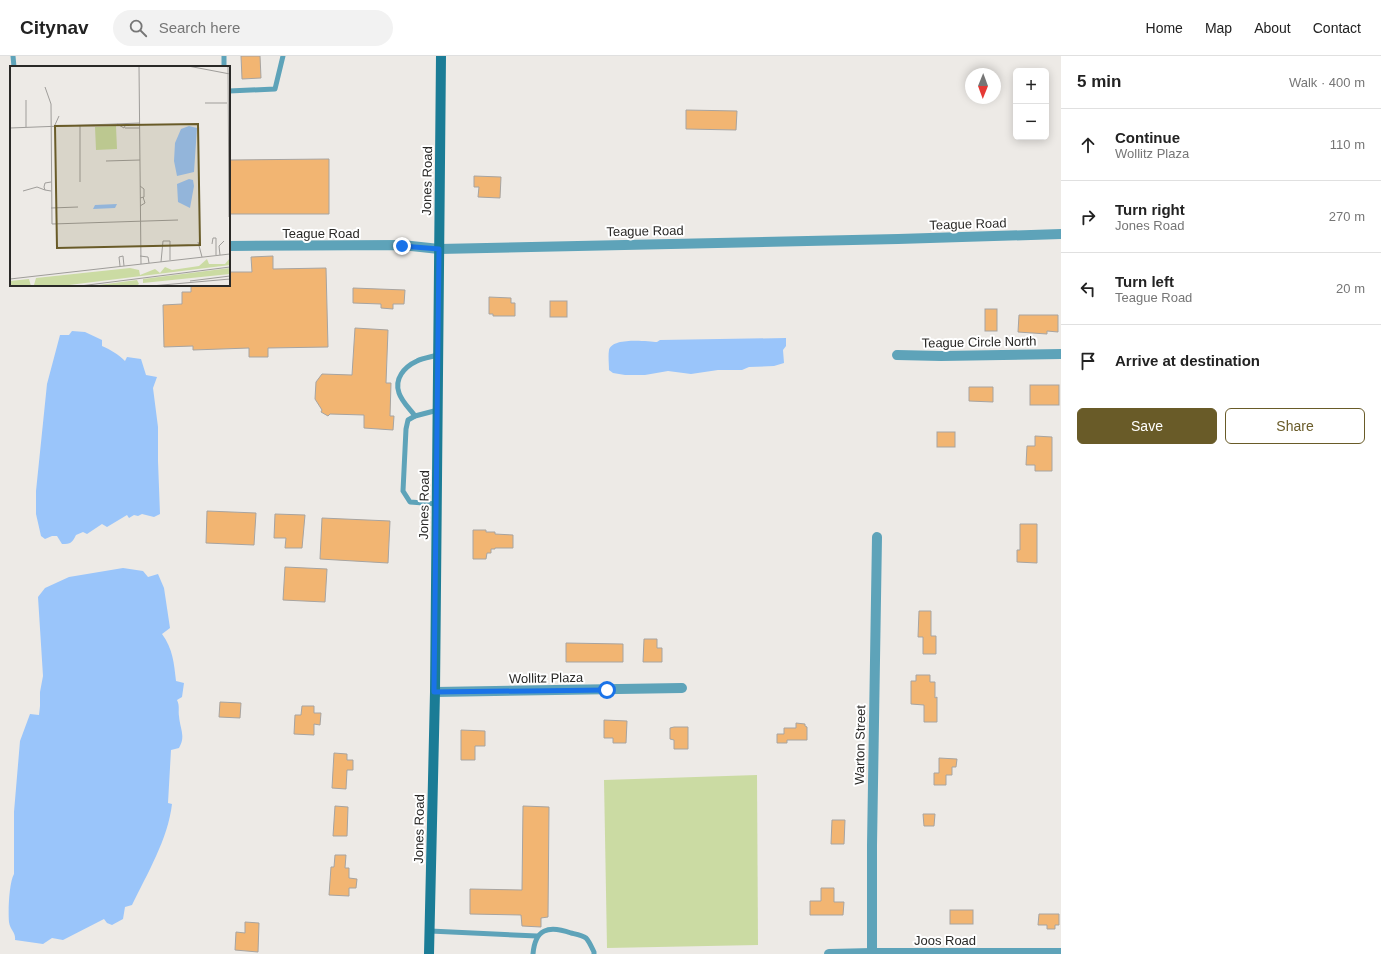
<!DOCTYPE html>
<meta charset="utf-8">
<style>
:root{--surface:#fff;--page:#f2f2f2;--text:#222;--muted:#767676;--line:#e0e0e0;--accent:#695b28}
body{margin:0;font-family:Arial,sans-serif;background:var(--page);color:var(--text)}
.controls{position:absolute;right:12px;top:12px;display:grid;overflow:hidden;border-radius:6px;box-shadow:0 2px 10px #0003}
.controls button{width:36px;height:36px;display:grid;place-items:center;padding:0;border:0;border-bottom:1px solid var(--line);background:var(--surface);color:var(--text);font:20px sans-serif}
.compass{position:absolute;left:965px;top:12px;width:36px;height:36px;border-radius:50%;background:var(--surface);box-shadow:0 2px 10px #0003;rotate:181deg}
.stop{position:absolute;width:12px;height:12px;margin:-9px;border:3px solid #1a73e8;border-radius:50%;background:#fff}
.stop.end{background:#1a73e8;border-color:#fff;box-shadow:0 1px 4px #0008}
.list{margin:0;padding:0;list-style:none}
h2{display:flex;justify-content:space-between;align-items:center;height:52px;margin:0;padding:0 16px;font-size:17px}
h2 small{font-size:13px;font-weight:400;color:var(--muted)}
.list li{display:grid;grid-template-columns:26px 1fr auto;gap:12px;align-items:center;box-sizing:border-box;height:72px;padding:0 16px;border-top:1px solid var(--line)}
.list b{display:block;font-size:15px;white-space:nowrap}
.list p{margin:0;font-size:13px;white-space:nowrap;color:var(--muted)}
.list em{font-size:13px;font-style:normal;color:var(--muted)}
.actions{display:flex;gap:8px;padding:12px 16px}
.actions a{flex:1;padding:9px 0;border:1px solid var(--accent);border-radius:6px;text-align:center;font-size:14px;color:var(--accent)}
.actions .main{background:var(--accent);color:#fff}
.icon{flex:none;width:22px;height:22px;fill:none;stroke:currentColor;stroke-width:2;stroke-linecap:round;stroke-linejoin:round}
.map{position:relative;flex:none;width:1061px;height:898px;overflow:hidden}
header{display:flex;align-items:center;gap:24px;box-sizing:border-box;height:56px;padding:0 20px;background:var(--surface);border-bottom:1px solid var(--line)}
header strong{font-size:19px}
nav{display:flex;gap:22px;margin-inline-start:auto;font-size:14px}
.search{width:280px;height:36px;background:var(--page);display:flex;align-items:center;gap:10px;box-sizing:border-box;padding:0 14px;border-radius:22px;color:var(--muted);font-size:15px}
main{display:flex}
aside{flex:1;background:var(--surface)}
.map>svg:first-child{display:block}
.green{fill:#cbdba3}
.water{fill:#9ac5fa}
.building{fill:#f2b572;stroke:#a7a4a1}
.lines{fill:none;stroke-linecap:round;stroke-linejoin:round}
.lane{stroke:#5ea3b9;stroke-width:5}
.street{stroke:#5ea3b9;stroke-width:10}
.secondary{stroke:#1b7c96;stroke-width:10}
.route{stroke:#1a73e8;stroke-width:5}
.labels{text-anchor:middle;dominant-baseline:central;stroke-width:4;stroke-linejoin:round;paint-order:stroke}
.street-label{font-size:13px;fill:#2a2927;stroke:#fff}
.inset-road{fill:none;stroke:#9f9d9a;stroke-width:1}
.view{fill:#695b28;fill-opacity:0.15;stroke:#695b28;stroke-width:2}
.inset-edge{fill:none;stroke:#2a2927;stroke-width:2}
</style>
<header>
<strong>Citynav</strong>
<div class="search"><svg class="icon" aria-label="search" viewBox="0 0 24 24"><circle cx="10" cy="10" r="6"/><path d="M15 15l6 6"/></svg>Search here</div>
<nav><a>Home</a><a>Map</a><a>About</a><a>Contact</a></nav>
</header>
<main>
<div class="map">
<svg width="1061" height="898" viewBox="0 0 1061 898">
<rect width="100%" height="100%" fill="#edeae6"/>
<path class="green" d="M757 719 758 889 607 892 604 724Z"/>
<g class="water">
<path d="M72 275 85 276 102 284V290C111 294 118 298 125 305L127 301 141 303 146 319 157 321 153 332 158 371V405L160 458 154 461 142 458 138 460 134 459 129 462 127 459 107 471 102 468 87 478 83 476 76 479C72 487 71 488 62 488L57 480H52L45 483 41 480 36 458V435L47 328 60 279H69Z"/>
<path d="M786 282V290L783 294 784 307 774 310 749 311 742 314H718L691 318 668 315 645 319H625L613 317 609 314C609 308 608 300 609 294 612 281 647 285 657 286L660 284Z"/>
<path d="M123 512 143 515 148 521 158 518 164 532 170 572 162 578C173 593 174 607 176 625L184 627 182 641 177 644C180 650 178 655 179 660 180 673 186 680 179 692L171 694 168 747 172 748C168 783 147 818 132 849L125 851 123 863 112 869 107 867 104 863 63 884 52 882 43 888 15 884C16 876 10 874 9 866 8 855 9 827 14 818V756L20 685 30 658 39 659 40 650V636L43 620 38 541 45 532 69 521Z"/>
</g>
<g class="building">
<path d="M241 0H260L261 22 242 23Z"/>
<path d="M686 54 737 55 736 74 686 73Z"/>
<path d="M329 103V158H229V104Z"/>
<path d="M474 120 501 121 500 142 478 141 479 131H474Z"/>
<path d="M273 200V213L326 212 328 291 268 292V301H249V292L193 294V290L164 291 163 249 182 248V236H191V230L229 229V216H252L251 201Z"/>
<path d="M353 232 405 234 404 248H393V253L381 252V248L353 247Z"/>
<path d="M489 241 511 242V247H515V260H493V258H489Z"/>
<rect x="550" y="245" width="17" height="16"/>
<rect x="985" y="253" width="12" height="22"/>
<path d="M1019 259H1058V276L1047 275V278L1018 276Z"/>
<path d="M355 272 388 274 386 327H391L390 360H394L393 374 364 372V359L330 358 328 360 321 356 322 354 315 343 316 326 322 318 352 319Z"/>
<rect x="1030" y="329" width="29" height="20"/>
<path d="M969 331H993V346L969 345Z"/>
<rect x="937" y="376" width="18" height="15"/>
<path d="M1035 380 1052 381V415H1035V409H1026L1027 390H1035Z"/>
<path d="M207 455 256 457 254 489 206 487Z"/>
<path d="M275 458 305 459 302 492H285L286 482H274Z"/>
<path d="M322 462 390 465 388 507 320 503Z"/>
<path d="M1020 468H1037V507L1017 506V494H1020Z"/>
<path d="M473 474H486V476H495V478L513 479V492H495V493H491V497H487L486 503H473Z"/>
<path d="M285 511 327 513 325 546 283 544Z"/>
<path d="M919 555H931V580H936V598H923V581H918Z"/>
<path d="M644 583H657V592H662V606H643Z"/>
<path d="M566 587 623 588V606H566Z"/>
<path d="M916 619H930V626H935V642L937 641V666H924V649L911 648V625H916Z"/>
<path d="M220 646 241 647 240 662 219 661Z"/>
<path d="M302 650H314V657H321L320 669 314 668V679L294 678 295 659H301Z"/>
<path d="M604 664 627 665 626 687H613V682H604Z"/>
<path d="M796 667 805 668V670L807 671V684H787V687H777V678H784V672H796Z"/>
<path d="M674 671H688V693H674V684L670 683V672Z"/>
<path d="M461 674 485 675V690H475V704H461Z"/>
<path d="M334 697 347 698V704H353V714H347L346 733 332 732Z"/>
<path d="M939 702 957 703 956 711H952V719H946V729H934V717H939Z"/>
<path d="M335 750 348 751 347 780H333Z"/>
<path d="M523 750 549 751 548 861 541 862V871L522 870 521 859 470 858V833L522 834Z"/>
<path d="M923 758H935L934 770H924Z"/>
<path d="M832 764H845L844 788H831Z"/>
<path d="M335 799H346L345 812H349V822L357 823 356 832H349V840L329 839 331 811H334Z"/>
<path d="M821 832H834V846H844L843 859H810V845H821Z"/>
<rect x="950" y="854" width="23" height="14"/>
<path d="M1039 858H1059V869H1055V873H1047V869H1038Z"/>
<path d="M245 866 259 867 258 896 235 894 236 876 245 877Z"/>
</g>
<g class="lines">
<g class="lane">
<path d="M13 0 14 11"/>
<path d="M224 11V0"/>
<path d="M229 35 275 33 283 0"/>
<path d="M415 360C410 353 402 346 399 337 394 323 404 311 417 305 423 302 431 301 438 299"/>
<path d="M437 448 410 446 403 435 406 373 408 364 415 360 438 354"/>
<path d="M430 875 537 880"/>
<path d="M533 898C535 873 548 869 571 877 575 878 582 879 586 882 589 885 592 892 594 896V898"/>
</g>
<g class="street">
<path d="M229 190 402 189 439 193 898 183 1061 178"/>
<path d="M897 299 941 300 1061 298"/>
<path d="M435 636 682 632"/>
<path d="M872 897V789L877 481"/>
<path d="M829 898 872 897H1061"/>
</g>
<path class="secondary" d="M429 898 435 636 441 0"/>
</g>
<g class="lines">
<path class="route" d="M402 190 439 193 434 636 607 634"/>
</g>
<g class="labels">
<g class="street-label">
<text transform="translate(427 125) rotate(-89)">Jones Road</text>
<text transform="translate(968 168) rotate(-2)">Teague Road</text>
<text transform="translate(645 175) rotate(-1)">Teague Road</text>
<text x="321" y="177">Teague Road</text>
<text transform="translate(979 286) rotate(-1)">Teague Circle North</text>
<text transform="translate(424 449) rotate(-89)">Jones Road</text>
<text transform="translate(546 622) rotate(-1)">Wollitz Plaza</text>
<text transform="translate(860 689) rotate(-89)">Warton Street</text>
<text transform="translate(419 773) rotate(-89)">Jones Road</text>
<text x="945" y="884">Joos Road</text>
</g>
</g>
<g transform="translate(10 10)">
<rect width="220" height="220" fill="#edeae6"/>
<path d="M106 60 107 83 86 84 85 61ZM220 192V199L51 220 24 219 26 212 120 202 129 204 130 209 145 203 150 207 155 201 162 204 189 200 197 193 199 198H215ZM220 202V208L133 217V213ZM19 213 21 220H0V215ZM127 214 129 218 126 220H81Z" fill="#cbdba3"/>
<path d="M179 60 187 62 184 106 167 110 164 95 165 77 171 63ZM179 113 183 114 184 120 180 142 168 136 167 118ZM107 138 105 142 83 143 85 139Z" fill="#9ac5fa"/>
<path class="inset-road" d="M129 0 131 198M178 0 220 8M218 0 219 151M35 21 41 38 42 158 168 154M195 37H217M107 58 114 62 116 58M70 60V116M16 61V34M44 61 49 50M0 62 130 57M115 62H130M96 95 130 94M41 116 35 117 34 121 35 124 41 125M13 125 27 121 35 124M130 132 134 131V123L130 120M130 140 135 137 133 131M41 142 68 141M188 176 192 191M202 178 203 172H206V189M210 189 209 180 214 175M130 190 138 191 139 197M151 196 153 175H160V194M110 200 109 191 113 190 114 200M0 213 220 188M180 215 220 210M70 220 220 201M141 220 220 213"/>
<path class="view" d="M188 58 190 179 47 182 45 60Z"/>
<rect width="220" height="220" class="inset-edge"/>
</g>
</svg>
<div class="controls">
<button>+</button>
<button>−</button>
</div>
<svg class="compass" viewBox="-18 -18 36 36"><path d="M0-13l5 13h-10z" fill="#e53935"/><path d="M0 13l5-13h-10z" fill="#767676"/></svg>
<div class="stop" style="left:607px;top:634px"></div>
<div class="stop end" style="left:402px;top:190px"></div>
</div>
<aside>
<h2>5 min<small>Walk · 400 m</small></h2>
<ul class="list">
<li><svg class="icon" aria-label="ahead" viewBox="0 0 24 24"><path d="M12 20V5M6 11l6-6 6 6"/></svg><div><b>Continue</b><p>Wollitz Plaza</p></div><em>110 m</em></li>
<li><svg class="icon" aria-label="right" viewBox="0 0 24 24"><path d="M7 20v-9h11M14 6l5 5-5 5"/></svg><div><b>Turn right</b><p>Jones Road</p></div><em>270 m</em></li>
<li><svg class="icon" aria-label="left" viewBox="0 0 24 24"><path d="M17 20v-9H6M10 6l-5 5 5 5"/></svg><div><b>Turn left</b><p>Teague Road</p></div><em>20 m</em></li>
<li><svg class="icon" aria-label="arrive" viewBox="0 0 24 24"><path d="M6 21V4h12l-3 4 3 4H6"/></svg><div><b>Arrive at destination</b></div></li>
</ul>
<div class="actions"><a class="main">Save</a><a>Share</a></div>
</aside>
</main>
